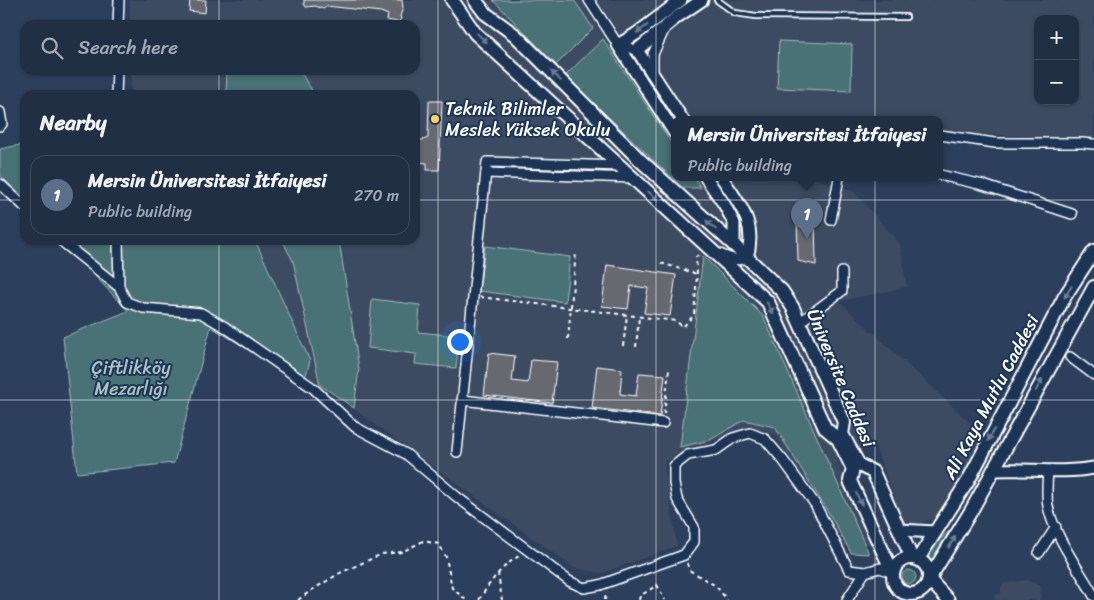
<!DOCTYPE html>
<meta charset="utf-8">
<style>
:root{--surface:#212f45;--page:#2d3b50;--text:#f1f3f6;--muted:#a2a9b3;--line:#3e4a5e;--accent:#ffd166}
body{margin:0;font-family:Sriracha,sans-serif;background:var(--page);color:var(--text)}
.controls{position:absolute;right:15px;top:15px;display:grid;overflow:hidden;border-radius:10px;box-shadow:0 1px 4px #0004}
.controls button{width:45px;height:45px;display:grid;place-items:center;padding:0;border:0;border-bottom:1px solid var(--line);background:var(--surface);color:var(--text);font:25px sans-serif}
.you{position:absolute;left:459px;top:341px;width:18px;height:18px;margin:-12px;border:4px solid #fff;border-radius:50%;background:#1a73e8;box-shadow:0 0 0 8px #1a73e833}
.badge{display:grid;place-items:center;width:32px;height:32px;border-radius:50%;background:var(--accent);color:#fff;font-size:16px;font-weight:700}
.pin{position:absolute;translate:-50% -41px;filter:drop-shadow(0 1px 2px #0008)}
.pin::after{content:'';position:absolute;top:26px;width:18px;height:15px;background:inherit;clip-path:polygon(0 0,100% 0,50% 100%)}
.popup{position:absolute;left:671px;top:116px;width:272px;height:65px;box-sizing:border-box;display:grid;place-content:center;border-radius:10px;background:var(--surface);filter:drop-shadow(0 1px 4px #0005);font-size:16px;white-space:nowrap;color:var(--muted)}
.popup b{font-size:19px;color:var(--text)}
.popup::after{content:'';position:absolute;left:50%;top:100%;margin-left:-10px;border:10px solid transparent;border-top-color:var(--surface)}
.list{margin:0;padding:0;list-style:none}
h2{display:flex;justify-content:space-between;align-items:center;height:65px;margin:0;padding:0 20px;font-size:21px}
h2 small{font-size:16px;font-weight:400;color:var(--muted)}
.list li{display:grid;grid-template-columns:32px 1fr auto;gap:15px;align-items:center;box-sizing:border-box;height:80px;margin:0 10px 10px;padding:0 10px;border:1px solid var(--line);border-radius:15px}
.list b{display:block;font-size:19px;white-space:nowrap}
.list p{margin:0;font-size:16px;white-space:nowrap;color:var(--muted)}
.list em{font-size:16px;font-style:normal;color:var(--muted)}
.icon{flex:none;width:28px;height:28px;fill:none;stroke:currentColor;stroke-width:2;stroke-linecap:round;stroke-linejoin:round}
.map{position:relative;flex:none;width:1094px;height:600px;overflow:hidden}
.search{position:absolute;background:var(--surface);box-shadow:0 1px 4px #0004;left:20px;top:20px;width:400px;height:55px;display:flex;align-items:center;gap:12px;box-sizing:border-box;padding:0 18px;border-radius:15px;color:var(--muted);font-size:19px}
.panel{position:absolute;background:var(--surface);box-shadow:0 1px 4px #0004;left:20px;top:90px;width:400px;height:155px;border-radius:15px}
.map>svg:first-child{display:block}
.built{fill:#3d4c62;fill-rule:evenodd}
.green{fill:#497276;stroke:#a4b8ba}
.building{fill:#666970;stroke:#fff}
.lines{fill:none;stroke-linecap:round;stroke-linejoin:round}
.service-casing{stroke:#fff;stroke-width:8}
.minor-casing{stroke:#fff;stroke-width:12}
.tertiary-casing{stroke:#fff;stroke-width:15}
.secondary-casing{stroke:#fff;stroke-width:16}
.path{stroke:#fff;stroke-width:2;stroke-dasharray:4 4;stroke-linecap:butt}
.service{stroke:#1d3557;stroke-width:4.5}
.minor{stroke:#1d3557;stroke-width:9}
.tertiary{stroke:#1d3557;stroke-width:11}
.secondary{stroke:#1d3557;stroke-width:12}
.oneway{fill:#6c7c92}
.grid{fill:none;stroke:#fff;stroke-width:1;stroke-opacity:0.55}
.poi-dot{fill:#ffd166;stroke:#1d3557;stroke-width:2}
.labels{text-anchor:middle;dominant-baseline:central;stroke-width:4;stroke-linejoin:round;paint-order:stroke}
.poi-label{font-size:18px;fill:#fff;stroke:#1d3557;text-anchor:start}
.park-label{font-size:18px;fill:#adc0c1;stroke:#1d3557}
.street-label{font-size:18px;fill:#fff;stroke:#1d3557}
</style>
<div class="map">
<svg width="1094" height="600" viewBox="0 0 1094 600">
<rect width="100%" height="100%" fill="#2c3f5c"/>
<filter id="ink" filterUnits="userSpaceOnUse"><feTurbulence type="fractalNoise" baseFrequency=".02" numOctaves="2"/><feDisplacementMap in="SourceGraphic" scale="10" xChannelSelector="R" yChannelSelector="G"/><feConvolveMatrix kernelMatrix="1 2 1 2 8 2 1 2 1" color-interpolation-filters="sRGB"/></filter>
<g filter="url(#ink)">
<g class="built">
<path d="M130 0H1094V140L940 132V120H674V178H813L853 191 900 244 907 287 839 301 983 435 938 519 905 525 875 446 836 458 872 544 842 547 775 434 744 428 664 462 677 546 602 573 574 568 210 305 132 240H415V95H131V70H415V25H130ZM1038 19H1075V101H1038Z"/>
<path d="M1027 580 1041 586 1040 600H995V594L1001 595V587L1005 583Z"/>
</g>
<g class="green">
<path d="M493 0H574L593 28 556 65Z"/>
<path d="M603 39 674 147V178H695L701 188H683L565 76Z"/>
<path d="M779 41 852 44 851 91 777 88Z"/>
<path d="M227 70H299L315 95H226Z"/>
<path d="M25 144V201L0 175V149Z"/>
<path d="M61 240H255L310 361 304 382 211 327 174 463 77 473 63 337 128 311Z"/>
<path d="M282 240H339L359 369 354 408 320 385 293 261Z"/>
<path d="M485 246 570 257 565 302 479 291Z"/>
<path d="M703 256 763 316 869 554 851 553 830 515 775 427 744 420 710 440 680 447Z"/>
<path d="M372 299 420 305 418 332 459 336 456 368 415 364 416 354 368 348Z"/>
<path d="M956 525 935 563 923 554Z"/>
<circle cx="909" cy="577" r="7"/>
</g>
<g class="building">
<path d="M190 0H206L205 13 189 11Z"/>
<path d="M304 0H402L403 8 400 16 401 19 398 22 387 20 388 15 381 12 326 6 324 9 315 6 306 7 304 4Z"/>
<path d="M429 101H442L439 170H427V163L415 162V139L423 140 428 138Z"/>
<path d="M797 217H815L816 265 798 261Z"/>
<path d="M607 265 676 275 670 316 644 313 648 288 631 286 628 309 602 306Z"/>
<path d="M489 353 515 356 512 381 528 383 531 360 557 362 552 403 484 395Z"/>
<path d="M597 366 622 369 620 394 636 396 639 373 665 375 660 416 592 408Z"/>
</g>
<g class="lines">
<g class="service-casing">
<path id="service" d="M717 0 735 13 756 16 906 17"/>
</g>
<g class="minor-casing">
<g id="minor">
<path d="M589 0 618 45 637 50"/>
<path d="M118 25 119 0"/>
<path d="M653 75V54L665 28"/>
<path d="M116 95 117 70"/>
<path d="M0 112 2 124 0 126"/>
<path d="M940 135 995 143H1082L1094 144"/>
<path d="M486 173 634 178"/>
<path d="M940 175 983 185 1072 214"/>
<path d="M0 184 25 207"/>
<path d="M831 220 839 178"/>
<path d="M60 240 119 287"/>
<path d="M118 240 119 287 127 302 143 308 201 313 225 327 313 388 355 427 406 454 457 497 569 581 584 588 600 585 684 555 694 542V527L677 499 674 483V466L688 455 716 450 733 438 750 433 765 439 783 460 815 504 849 570 865 572 880 568 893 573"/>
<path d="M720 254C729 258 738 262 747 258"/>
<path d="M800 322 842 291V272"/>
<path d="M1070 357 1094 375"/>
<path d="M462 400 663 423"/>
<path d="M457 452 487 162 622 166"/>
<path d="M1048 471C1047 483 1046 494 1048 506 1053 534 1080 571 1094 596"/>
<path d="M1039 553 1056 527"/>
<path d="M847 600 865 572"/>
</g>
</g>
<g class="tertiary-casing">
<g id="tertiary">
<path d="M683 120 637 50 677 17 702 0"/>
<path d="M674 132 618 45 636 34 681 0"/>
<path d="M706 178 724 204 734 223V245"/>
<path d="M722 178C740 205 757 223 747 258"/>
<path d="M993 470C1027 468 1060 474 1094 468"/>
<path d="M900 530 935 532"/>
</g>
</g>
<g class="secondary-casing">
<g id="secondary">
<path d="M452 0 475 33 768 302 825 428 838 439 853 469 850 481 893 573"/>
<path d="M475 0 485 13 515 35 641 161 734 245 782 291 793 308 844 422 842 434 859 465 873 472 912 558"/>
<circle cx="911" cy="576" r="18"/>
<path d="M918 559 968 481 1065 296 1094 251"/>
<path d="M948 600 929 579 971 511 1094 287"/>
</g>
</g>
<g class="path">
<path d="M661 263 697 274"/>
<path d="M480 297 676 321 683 327 694 315 697 274 696 257 700 254"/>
<path d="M568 339 576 252"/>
<path d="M623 346 627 315"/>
<path d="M636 347 639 317"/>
<path d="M664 414 669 369"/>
<path d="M687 563 689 570 716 586 727 600"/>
<path d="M498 573 502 600"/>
<path d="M298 600 312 590 340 573 382 554 402 552 423 541 439 544 446 557 452 588 466 600"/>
<path d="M479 600C490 582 502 565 521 555"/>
<path d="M605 600 606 592"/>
<path d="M639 600 640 596 657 585 665 600"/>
</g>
<use href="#service" class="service"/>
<use href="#minor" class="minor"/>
<use href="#tertiary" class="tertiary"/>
<use href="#secondary" class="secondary"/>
</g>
<defs><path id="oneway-solid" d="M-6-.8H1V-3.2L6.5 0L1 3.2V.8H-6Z" transform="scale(1.25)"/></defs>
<g class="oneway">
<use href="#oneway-solid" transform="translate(642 29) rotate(144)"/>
<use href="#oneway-solid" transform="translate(482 38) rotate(43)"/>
<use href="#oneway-solid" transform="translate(556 76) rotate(-135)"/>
<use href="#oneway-solid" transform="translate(653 196) rotate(43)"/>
<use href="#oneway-solid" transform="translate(711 225) rotate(-138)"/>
<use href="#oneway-solid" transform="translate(1068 292) rotate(122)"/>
<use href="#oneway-solid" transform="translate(770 308) rotate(60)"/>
<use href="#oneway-solid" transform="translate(1039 385) rotate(-61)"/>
<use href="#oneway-solid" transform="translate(991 435) rotate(117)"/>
<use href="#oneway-solid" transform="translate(859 499) rotate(65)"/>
<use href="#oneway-solid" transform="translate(952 542) rotate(-59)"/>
</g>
</g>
<path class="grid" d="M219 0V25M438 0V600M656 0V600M875 0V600M219 70V95M0 200H25M415 200H1094M219 240V600M0 400H1094"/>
<circle class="poi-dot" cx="435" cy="119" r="5"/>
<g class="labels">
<g class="poi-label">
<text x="445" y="109">Teknik Bilimler<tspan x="445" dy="21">Meslek Yüksek Okulu</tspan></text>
</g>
<g class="park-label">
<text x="131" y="368">Çiftlikköy<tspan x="131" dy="21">Mezarlığı</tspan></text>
</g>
<g class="street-label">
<text transform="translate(841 378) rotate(67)">Üniversite Caddesi</text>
<text transform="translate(991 397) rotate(-62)">Ali Kaya Mutlu Caddesi</text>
</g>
</g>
</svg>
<div class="controls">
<button>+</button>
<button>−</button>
</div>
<div class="you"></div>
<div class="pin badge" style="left:807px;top:239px;background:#5c6f8a">1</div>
<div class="popup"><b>Mersin Üniversitesi İtfaiyesi</b>Public building</div>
<div class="search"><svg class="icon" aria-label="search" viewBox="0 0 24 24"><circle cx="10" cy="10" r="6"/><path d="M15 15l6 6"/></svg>Search here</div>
<section class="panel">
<h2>Nearby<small></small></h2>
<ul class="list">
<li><span class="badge" style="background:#5c6f8a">1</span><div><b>Mersin Üniversitesi İtfaiyesi</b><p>Public building</p></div><em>270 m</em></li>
</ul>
</section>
</div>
